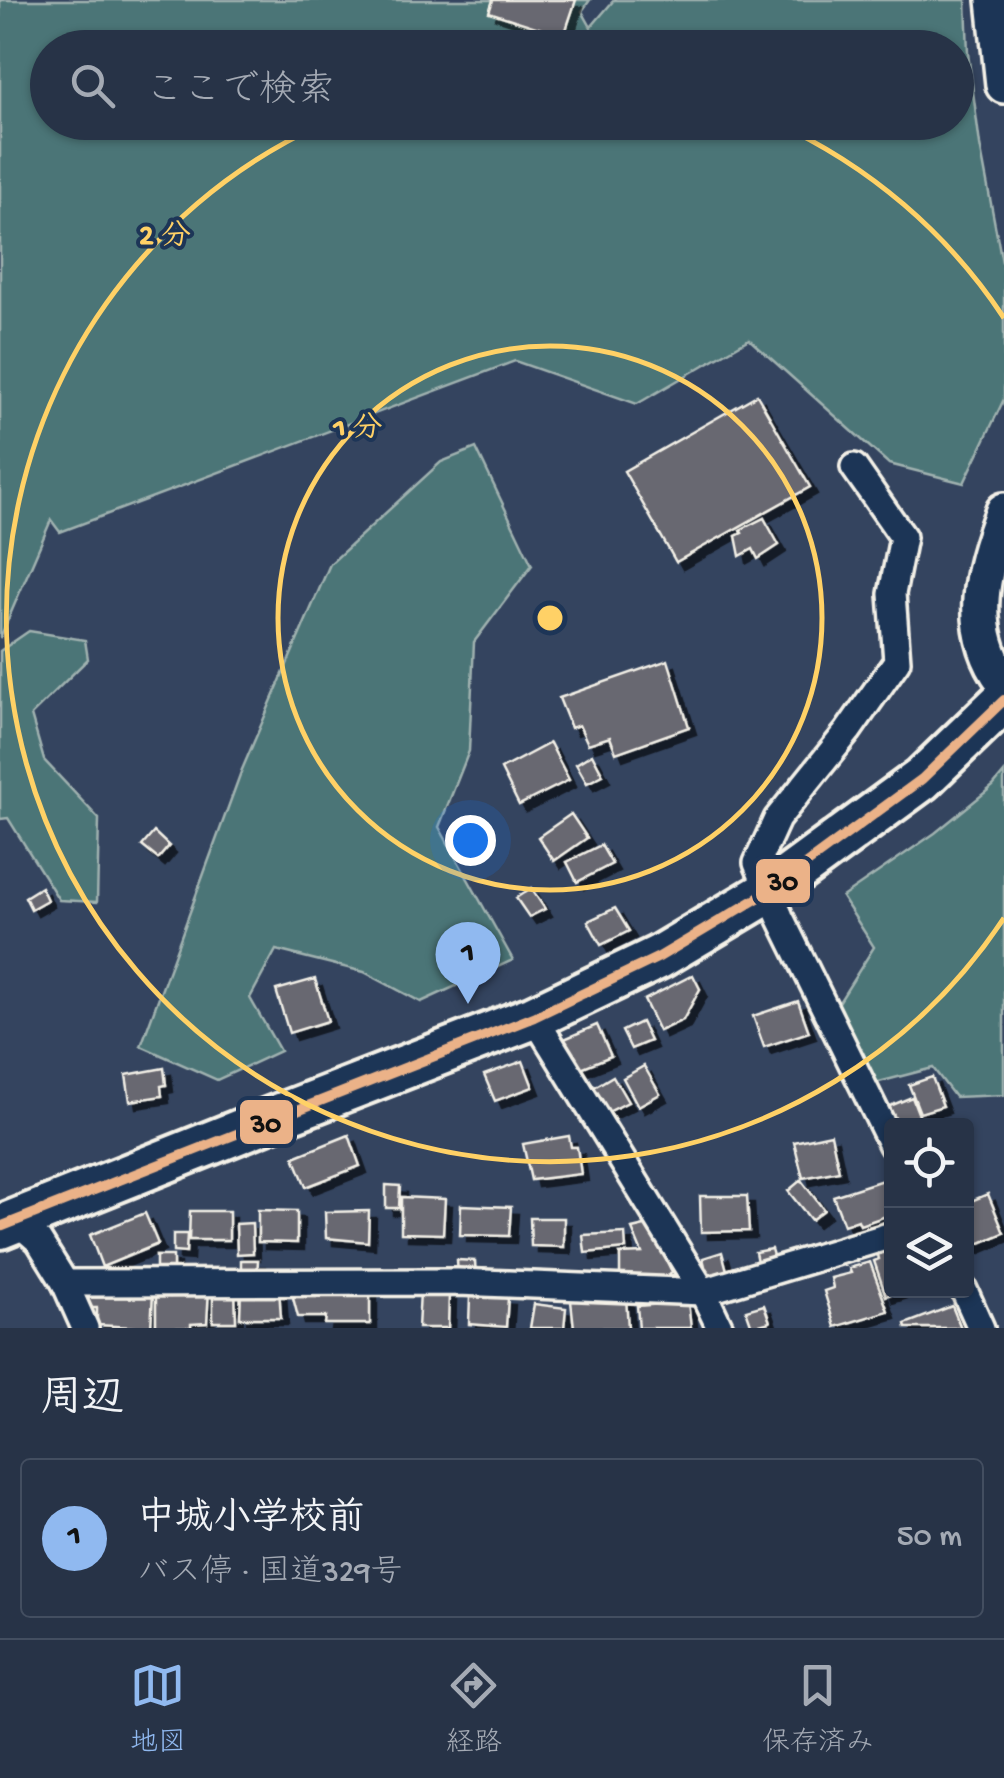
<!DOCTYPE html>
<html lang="ja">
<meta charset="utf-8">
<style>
:root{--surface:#273347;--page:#333f52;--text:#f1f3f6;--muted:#a4aab4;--line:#434e60;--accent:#90b9f0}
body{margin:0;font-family:"Gochi Hand","Klee One",sans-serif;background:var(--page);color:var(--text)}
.controls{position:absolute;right:30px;bottom:30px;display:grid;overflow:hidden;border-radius:10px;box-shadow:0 2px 8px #0004}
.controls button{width:90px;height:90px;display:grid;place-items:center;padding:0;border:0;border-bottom:2px solid var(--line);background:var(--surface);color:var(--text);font:50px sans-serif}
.you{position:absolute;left:470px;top:840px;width:35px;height:35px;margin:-25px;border:8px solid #fff;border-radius:50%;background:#1a73e8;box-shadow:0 0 0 15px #1a73e833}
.badge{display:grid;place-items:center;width:65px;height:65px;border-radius:50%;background:var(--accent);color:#111;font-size:32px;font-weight:700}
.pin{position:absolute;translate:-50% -82px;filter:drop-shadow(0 2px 5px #0008)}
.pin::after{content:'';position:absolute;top:52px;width:35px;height:30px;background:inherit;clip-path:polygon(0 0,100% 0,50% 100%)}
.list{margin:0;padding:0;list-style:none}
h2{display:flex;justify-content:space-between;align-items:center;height:130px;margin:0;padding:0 40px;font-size:42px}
h2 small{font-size:32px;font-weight:400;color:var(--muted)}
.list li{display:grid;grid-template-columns:65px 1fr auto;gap:30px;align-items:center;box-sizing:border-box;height:160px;margin:0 20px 20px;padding:0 20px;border:2px solid var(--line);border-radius:10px}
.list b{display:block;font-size:38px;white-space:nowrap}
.list p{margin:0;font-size:32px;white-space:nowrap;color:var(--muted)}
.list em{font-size:32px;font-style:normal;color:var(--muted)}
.icon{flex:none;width:55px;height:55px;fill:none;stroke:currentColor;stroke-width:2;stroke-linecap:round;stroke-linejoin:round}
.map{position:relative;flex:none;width:1004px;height:1328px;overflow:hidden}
.search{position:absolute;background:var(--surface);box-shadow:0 2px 8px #0004;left:30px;right:30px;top:30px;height:110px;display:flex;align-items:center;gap:25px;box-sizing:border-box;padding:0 35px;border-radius:55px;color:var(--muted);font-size:38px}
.sheet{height:310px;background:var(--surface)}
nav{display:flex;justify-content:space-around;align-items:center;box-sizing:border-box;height:140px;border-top:2px solid var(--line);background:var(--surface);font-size:28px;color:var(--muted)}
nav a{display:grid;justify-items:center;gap:5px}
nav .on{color:var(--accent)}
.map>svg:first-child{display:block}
.green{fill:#4c7477;stroke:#a0b2b0;stroke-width:2.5;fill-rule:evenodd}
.building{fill:#686771;stroke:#f4f1e8;stroke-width:2.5;filter:url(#shadow)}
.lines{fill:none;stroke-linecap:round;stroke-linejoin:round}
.minor-casing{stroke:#f4f1e8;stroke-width:32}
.secondary-casing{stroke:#f4f1e8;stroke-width:42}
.trunk-casing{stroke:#f4f1e8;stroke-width:50}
.minor{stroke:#1d3557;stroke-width:25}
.secondary{stroke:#1d3557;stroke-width:35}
.trunk{stroke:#1d3557;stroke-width:42}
.bus-1-casing{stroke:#1d3557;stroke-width:18}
.bus-1{stroke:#ebb288;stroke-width:10}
.ring{fill:none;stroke:#ffd166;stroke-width:5}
.centre{fill:#ffd166;stroke:#1d3557;stroke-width:5}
.ring-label{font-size:30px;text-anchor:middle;font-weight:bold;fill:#ffd166;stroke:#1d3557;stroke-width:8;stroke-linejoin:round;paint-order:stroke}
.line-badge{stroke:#1d3557;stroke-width:4}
.pale-badge-label{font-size:28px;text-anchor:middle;font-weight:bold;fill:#111}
</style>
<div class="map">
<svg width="1004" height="1328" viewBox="0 0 1004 1328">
<defs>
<filter id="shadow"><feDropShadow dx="7" dy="7" stdDeviation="0" flood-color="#0009"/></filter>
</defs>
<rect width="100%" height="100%" fill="#34445f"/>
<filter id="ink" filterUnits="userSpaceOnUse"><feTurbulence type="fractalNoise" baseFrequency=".01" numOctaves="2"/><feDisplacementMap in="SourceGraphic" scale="20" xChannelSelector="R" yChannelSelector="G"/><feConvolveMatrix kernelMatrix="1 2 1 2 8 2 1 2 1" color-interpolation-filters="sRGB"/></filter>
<g filter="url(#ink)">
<g class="green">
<path d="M0 0H590L582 11 591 27 614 0H966L968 53 980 145 1004 273V399L964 483 889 464 749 339 637 404 515 361 60 532 51 520 0 638ZM48 48H956V122H48Z"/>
<path d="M476 448 532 565 474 642 469 751 439 827 513 960 421 1002 364 972 276 950 250 998 280 1051 217 1080 141 1046 241 772 330 564 441 462Z"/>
<path d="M29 631 85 640 88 659 31 715 44 760 99 819 97 902 59 900 8 818 0 819V651Z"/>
<path d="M1004 773V1095L955 1097 933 1068 875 1083 836 1007 874 947 842 897 935 833 993 786Z"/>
</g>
<g class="building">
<path d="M493 0H576L564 36 489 12Z"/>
<path d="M757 395 810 487 676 562 624 471Z"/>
<path d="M764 518 779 545 758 559 753 549 740 556 736 536 742 533 740 530Z"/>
<path d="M668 660 689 727 616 753 610 737 588 744 579 725 571 728 559 698Z"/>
<path d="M550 743 569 780 519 805 501 769Z"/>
<path d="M592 754 603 775 587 783 576 764Z"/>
<path d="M571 814 587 838 554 861 538 837Z"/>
<path d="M154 832 169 846 158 859 142 846Z"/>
<path d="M601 845 612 864 577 882 567 862Z"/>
<path d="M41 887 47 900 31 909 25 897Z"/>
<path d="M531 888 545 909 529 917 516 898Z"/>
<path d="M615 908 629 931 601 945 588 921Z"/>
<path d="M693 975 700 989 683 1020 659 1031 644 1000Z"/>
<path d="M315 979 328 1021 289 1033 276 990Z"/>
<path d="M798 1001 809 1032 764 1047 753 1016Z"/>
<path d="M641 1022 650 1041 631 1049 622 1031Z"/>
<path d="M597 1025 611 1056 576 1070 562 1040Z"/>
<path d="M523 1061 533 1087 495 1101 484 1075Z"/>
<path d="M644 1066 660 1094 638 1106 623 1078Z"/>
<path d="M164 1068 166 1085 161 1086 162 1096 130 1101 126 1075Z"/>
<path d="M613 1076 628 1102 604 1114 591 1089Z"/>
<path d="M932 1077 943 1106 920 1113 909 1085Z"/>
<path d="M912 1097 923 1126H892L885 1108Z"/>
<path d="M831 1134 839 1171 803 1178 794 1142Z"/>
<path d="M349 1135 360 1166 306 1187 294 1157Z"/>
<path d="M569 1136 571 1147H577L581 1174 531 1180 523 1144Z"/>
<path d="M892 1177V1214L860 1225 858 1220 844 1225 833 1196Z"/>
<path d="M801 1180 824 1210 811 1220 788 1191Z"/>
<path d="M386 1185 400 1186 399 1208H386Z"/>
<path d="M988 1194 1004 1233 966 1249V1203Z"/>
<path d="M700 1196H747L749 1231 701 1232Z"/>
<path d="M401 1197 445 1199 443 1234 401 1233Z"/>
<path d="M461 1205 511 1207 509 1236 460 1235Z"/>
<path d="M258 1210 297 1211V1243L258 1242Z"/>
<path d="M190 1211H229V1240H189Z"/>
<path d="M369 1211 368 1242 326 1238 325 1212Z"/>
<path d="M145 1213 158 1244 102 1267 90 1235Z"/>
<path d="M530 1218H564V1247L531 1246Z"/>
<path d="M252 1223 253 1253 237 1254 236 1224Z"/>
<path d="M649 1225 672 1272 664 1281 620 1284V1254L642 1253 632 1229Z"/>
<path d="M625 1233 626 1249 585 1253 583 1235Z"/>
<path d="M173 1234H187L186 1253 173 1252Z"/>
<path d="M892 1242V1290H903L886 1296 874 1261 879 1259 876 1247Z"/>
<path d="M771 1249 774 1259 757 1262 755 1252Z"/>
<path d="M722 1252 729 1278 709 1283 703 1258Z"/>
<path d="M156 1256H173V1276L156 1275Z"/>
<path d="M241 1260H258L257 1277H241Z"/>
<path d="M457 1260 475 1261 476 1278 458 1277Z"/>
<path d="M870 1262 888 1311 835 1327 824 1291 833 1288 831 1278 851 1273 849 1268Z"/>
<path d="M213 1288H235L236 1322H213Z"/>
<path d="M279 1288 281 1318H240L241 1289Z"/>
<path d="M209 1289 207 1323 191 1324V1328H156V1296L170 1297V1290Z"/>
<path d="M291 1290H370V1324H325L326 1317H298Z"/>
<path d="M89 1292 153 1293 151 1328 97 1325V1308H88Z"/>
<path d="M420 1292 449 1293 448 1328H418Z"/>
<path d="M470 1296 508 1298 506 1327 469 1324Z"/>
<path d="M626 1297 628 1328H574L571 1301Z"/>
<path d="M688 1302 691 1328H639L637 1306Z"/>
<path d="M534 1304 566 1308 564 1328H530Z"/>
<path d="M764 1305 770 1322 752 1327 746 1310Z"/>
<path d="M952 1306 961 1328H906L905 1324Z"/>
</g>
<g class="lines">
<g class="minor-casing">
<g id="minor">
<path d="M854 467 903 537 892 594 897 661 848 731 777 819 757 863 780 917 892 1145"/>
<path d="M534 1017 703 1292 720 1328"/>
<path d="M16 1221 39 1241 65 1283 85 1328"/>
<path d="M65 1283 458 1282 703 1292 892 1235"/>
<path d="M964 1290 981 1328"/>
</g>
</g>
<g class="secondary-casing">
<g id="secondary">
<path d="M995 0 1004 85"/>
<path d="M1004 511C982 567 965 628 1004 681"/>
</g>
</g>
<g class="trunk-casing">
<path id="trunk" d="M0 1227 273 1118 534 1017 659 957 768 892 922 779 1004 700"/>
</g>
<use href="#minor" class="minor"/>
<use href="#secondary" class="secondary"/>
<use href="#trunk" class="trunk"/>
<g class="bus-1-casing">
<path id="bus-1" d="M0 1227 534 1017 659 957 768 892 922 779 1004 700"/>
</g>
<use href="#bus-1" class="bus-1"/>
</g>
</g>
<g class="ring">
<circle cx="550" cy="618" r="272"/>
<path d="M1004 918A544 544 0 1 1 324 123M776 123A544 544 0 0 1 1004 318"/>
</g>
<circle cx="550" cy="618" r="15" class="centre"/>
<g class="ring-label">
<text x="165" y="244">2 分</text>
<text x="358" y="436">1 分</text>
</g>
<g class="line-badge">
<rect x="754" y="857" width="58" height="48" rx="10" fill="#ebb288"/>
<rect x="238" y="1098" width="57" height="48" rx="10" fill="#ebb288"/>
</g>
<g class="pale-badge-label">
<text x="783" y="890">30</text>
<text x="266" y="1132">30</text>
</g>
</svg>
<div class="controls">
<button><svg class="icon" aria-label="locate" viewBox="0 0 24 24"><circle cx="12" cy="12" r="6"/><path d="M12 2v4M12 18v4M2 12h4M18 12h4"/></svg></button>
<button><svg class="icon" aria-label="layers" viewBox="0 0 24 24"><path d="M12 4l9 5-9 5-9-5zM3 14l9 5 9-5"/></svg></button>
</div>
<div class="you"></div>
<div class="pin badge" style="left:468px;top:1004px">1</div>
<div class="search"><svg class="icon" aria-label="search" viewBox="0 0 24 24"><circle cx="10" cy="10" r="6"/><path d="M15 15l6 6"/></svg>ここで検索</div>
</div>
<section class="sheet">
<h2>周辺<small></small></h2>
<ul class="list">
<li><span class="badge">1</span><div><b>中城小学校前</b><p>バス停 · 国道329号</p></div><em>50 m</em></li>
</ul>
</section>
<nav>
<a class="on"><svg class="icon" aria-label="map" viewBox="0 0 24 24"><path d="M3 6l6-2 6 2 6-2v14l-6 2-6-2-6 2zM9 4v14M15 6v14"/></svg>地図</a>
<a><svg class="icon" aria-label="directions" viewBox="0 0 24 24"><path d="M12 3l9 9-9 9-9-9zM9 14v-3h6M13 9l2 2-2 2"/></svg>経路</a>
<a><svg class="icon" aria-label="saved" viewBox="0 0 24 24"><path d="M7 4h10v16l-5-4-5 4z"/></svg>保存済み</a>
</nav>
